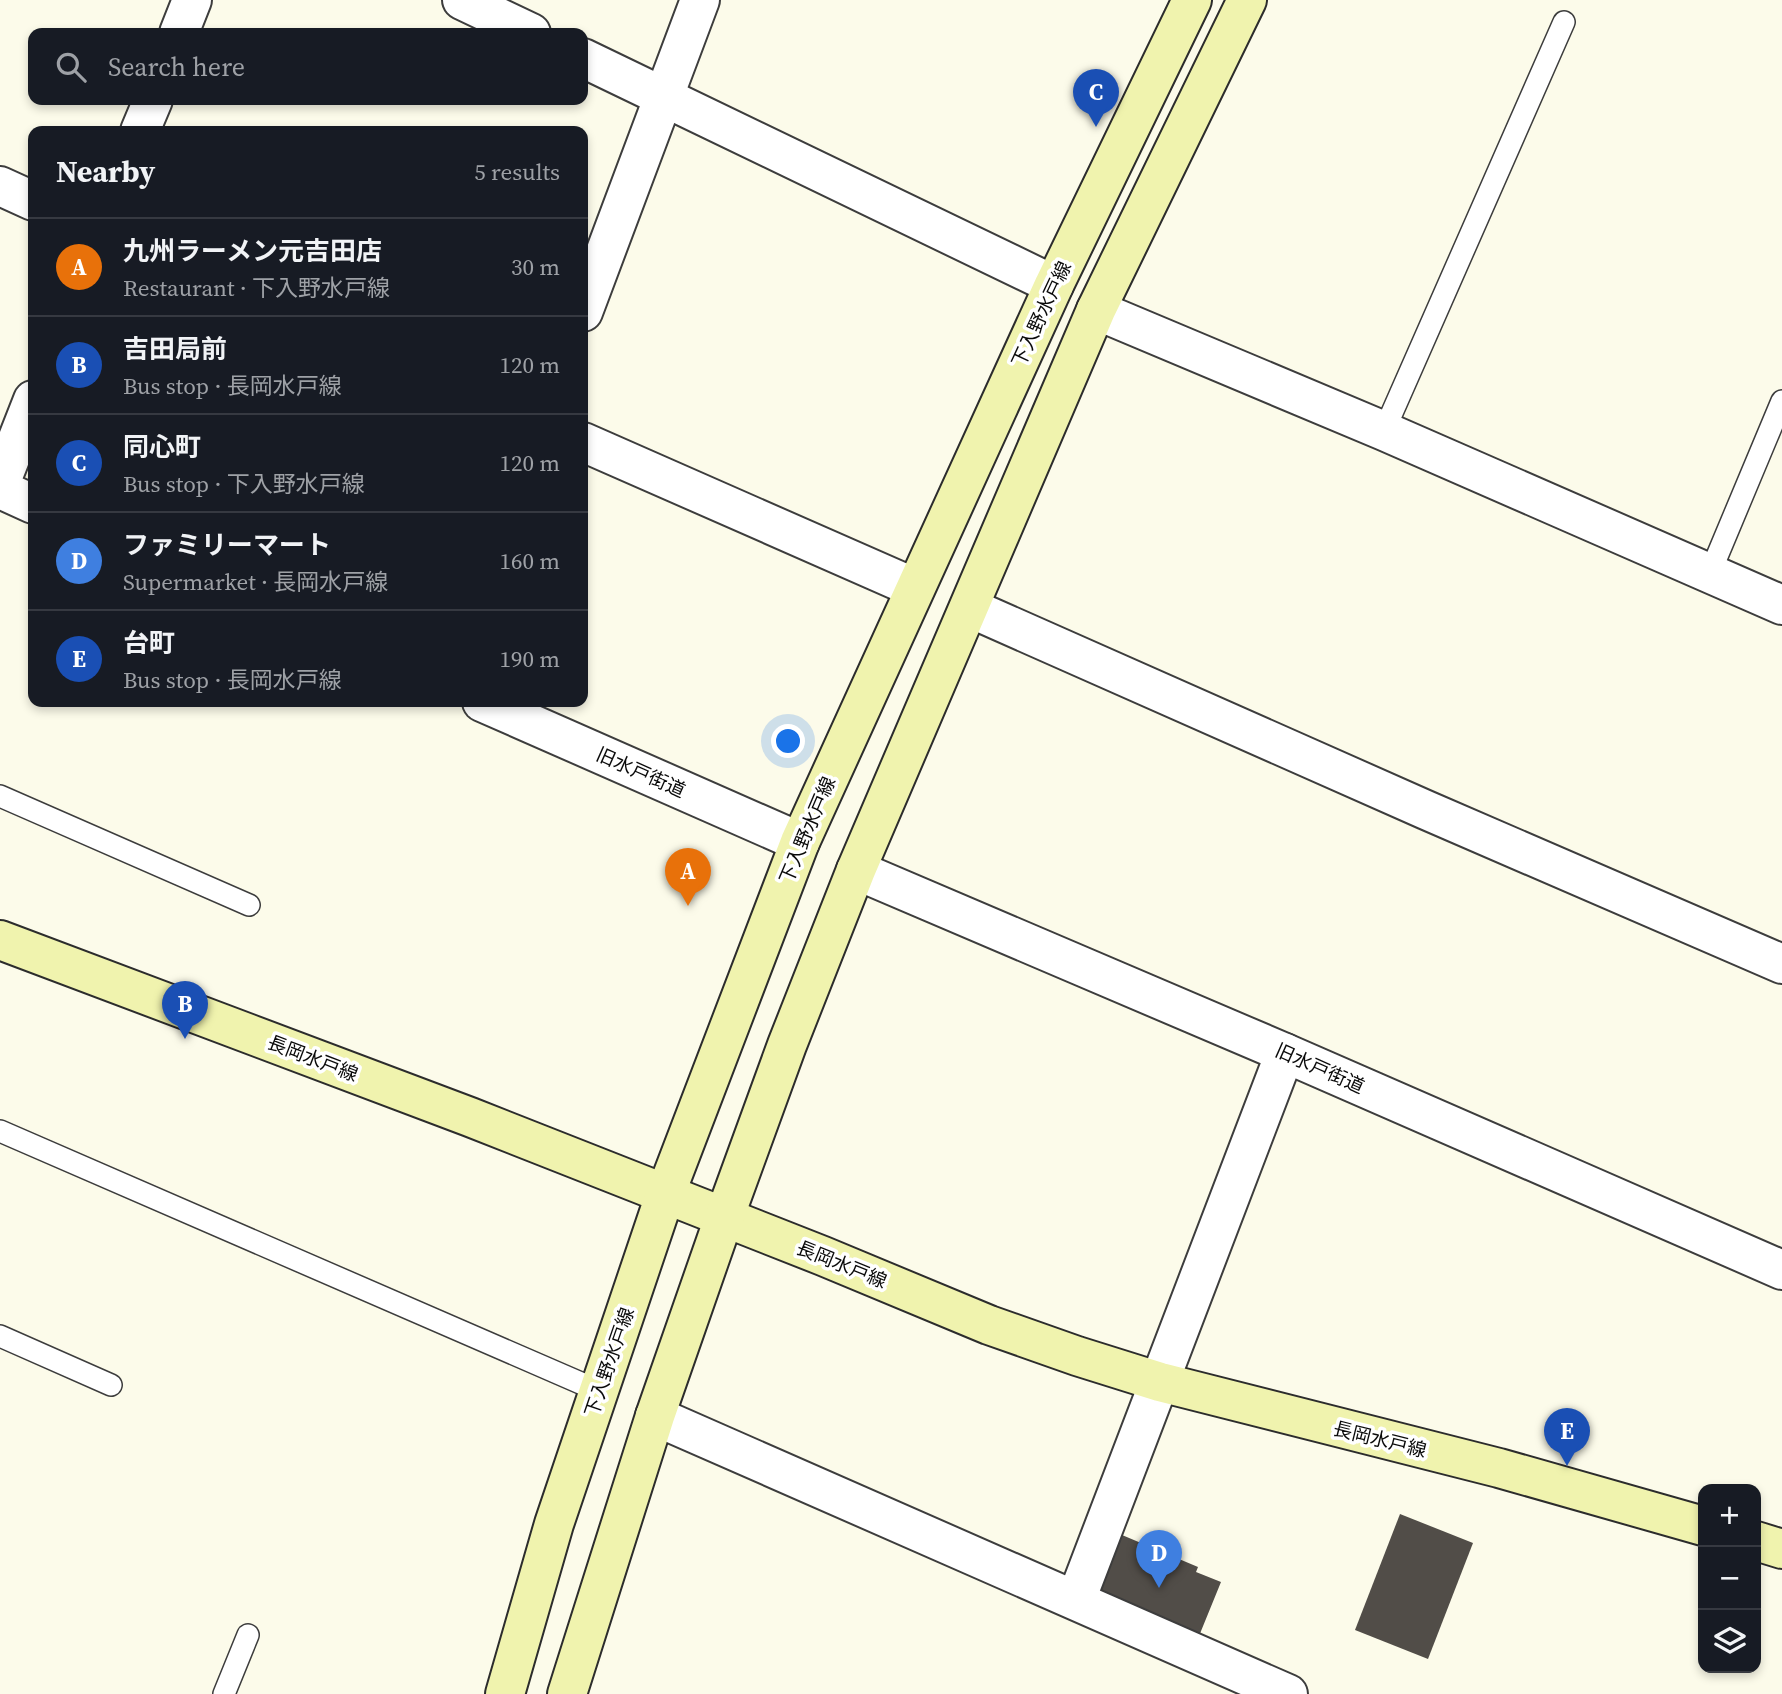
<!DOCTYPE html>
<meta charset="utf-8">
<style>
:root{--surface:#171b24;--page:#20242c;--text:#f1f3f6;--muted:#9ea1a6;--line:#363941;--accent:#2563eb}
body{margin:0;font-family:"Source Serif 4","Noto Sans JP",serif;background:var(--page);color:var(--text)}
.controls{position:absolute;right:21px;bottom:21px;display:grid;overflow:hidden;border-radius:14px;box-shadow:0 4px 10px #0003}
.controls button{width:63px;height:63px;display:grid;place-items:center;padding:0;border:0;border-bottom:2px solid var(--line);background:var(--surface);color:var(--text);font:35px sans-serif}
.you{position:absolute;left:789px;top:742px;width:24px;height:24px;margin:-18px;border:5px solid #fff;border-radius:50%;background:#1a73e8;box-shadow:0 0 0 10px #1a73e833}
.badge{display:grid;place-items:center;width:46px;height:46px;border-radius:50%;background:var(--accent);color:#fff;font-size:23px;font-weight:700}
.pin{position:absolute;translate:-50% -58px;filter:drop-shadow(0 2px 4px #0008)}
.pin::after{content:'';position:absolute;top:37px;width:24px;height:21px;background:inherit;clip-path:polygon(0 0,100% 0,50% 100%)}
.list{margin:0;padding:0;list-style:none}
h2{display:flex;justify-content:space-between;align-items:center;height:91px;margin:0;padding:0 28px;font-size:30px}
h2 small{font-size:23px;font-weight:400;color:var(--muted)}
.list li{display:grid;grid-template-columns:46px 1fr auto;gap:21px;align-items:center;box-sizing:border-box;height:98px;padding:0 28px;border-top:2px solid var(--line)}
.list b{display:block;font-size:26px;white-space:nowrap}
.list p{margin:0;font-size:23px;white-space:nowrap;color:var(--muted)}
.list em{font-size:23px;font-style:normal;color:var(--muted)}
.icon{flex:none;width:38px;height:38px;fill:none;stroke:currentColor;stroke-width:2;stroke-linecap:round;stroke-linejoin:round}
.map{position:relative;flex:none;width:1782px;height:1694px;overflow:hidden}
.search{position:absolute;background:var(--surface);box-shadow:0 4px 10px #0003;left:28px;top:28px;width:560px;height:77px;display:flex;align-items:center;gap:18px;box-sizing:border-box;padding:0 24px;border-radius:14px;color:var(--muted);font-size:26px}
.panel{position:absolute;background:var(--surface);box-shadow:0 4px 10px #0003;left:28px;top:126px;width:560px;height:581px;border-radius:14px}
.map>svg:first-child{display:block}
.building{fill:#514d48}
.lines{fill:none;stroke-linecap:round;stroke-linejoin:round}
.service-casing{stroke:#3d3d3d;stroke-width:24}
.minor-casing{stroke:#3d3d3d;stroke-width:42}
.tertiary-casing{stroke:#3d3d3d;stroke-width:42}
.secondary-casing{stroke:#2c2c2c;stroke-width:42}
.service{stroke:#fff;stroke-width:21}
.minor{stroke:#fff;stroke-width:38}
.tertiary{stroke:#fff;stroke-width:38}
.secondary{stroke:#f0f3ae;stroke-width:38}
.labels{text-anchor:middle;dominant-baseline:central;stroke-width:7;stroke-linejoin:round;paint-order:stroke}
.street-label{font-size:19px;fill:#0a0a0a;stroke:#fff}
</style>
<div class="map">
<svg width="1782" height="1694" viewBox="0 0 1782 1694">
<rect width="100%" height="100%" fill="#fcfbea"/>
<g class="building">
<path d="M1400 1514 1473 1543 1428 1659 1355 1630Z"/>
<path d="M1122 1535 1198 1567 1196 1572 1221 1582 1199 1636 1098 1595Z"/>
</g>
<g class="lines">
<g class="service-casing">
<g id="service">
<path d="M1384 431 1564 22"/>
<path d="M1710 573 1782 401"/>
<path d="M0 796 249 905"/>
<path d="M0 1131 599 1391"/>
<path d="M0 1336 111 1385"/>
<path d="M224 1694 248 1635"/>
</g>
</g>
<g class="minor-casing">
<g id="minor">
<path d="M462 0 531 33"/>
<path d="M179 33 192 0"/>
<path d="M583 58 1054 285"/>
<path d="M140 131 153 100"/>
<path d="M0 186 33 201"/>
<path d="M1096 310 1384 431 1782 605"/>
<path d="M583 312 700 0"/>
<path d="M583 442 915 588"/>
<path d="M0 484 33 400"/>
<path d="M970 608 1426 810 1782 964"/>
<path d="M655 1416 1288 1694"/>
<path d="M1076 1600 1285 1053"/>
</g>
</g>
<g class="tertiary-casing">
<g id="tertiary">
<path d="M0 489 33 504"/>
<path d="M482 702 800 842"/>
<path d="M856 870 1285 1053 1782 1270"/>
</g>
</g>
<g class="secondary-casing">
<g id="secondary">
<path d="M0 940 470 1117 823 1256 989 1325 1077 1356 1160 1382 1499 1468 1703 1526"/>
<path d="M1756 1541 1782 1549"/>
<path d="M505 1694 554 1524 665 1195 800 842 1054 285 1192 0"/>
<path d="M567 1694 655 1416 724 1218 787 1045 856 870 1096 310 1247 0"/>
</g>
</g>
<use href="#service" class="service"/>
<use href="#minor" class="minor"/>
<use href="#tertiary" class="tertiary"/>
<use href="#secondary" class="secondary"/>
</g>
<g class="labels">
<g class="street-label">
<text transform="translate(1041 314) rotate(-65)">下入野水戸線</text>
<text transform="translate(641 772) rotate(24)">旧水戸街道</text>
<text transform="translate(807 830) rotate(-67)">下入野水戸線</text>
<text transform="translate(313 1058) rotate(21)">長岡水戸線</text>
<text transform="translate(1320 1068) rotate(24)">旧水戸街道</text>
<text transform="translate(842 1264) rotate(22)">長岡水戸線</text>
<text transform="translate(609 1362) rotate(-71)">下入野水戸線</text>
<text transform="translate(1380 1439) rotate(14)">長岡水戸線</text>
</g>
</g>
</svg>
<div class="controls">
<button>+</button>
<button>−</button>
<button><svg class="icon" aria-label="layers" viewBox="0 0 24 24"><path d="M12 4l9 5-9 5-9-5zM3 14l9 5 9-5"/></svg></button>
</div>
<div class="you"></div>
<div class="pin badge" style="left:688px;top:906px;background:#e8710a">A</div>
<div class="pin badge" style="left:185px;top:1039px;background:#1a4fb4">B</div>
<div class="pin badge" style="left:1096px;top:127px;background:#1a4fb4">C</div>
<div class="pin badge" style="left:1159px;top:1588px;background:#3f7fe0">D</div>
<div class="pin badge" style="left:1567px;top:1466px;background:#1a4fb4">E</div>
<div class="search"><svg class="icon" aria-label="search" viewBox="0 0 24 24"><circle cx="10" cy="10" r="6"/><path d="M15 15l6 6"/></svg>Search here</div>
<section class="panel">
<h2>Nearby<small>5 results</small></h2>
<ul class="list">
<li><span class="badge" style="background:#e8710a">A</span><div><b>九州ラーメン元吉田店</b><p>Restaurant · 下入野水戸線</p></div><em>30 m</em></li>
<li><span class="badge" style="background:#1a4fb4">B</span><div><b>吉田局前</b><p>Bus stop · 長岡水戸線</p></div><em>120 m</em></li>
<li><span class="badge" style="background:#1a4fb4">C</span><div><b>同心町</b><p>Bus stop · 下入野水戸線</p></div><em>120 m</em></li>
<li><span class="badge" style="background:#3f7fe0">D</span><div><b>ファミリーマート</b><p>Supermarket · 長岡水戸線</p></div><em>160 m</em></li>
<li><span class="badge" style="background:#1a4fb4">E</span><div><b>台町</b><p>Bus stop · 長岡水戸線</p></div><em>190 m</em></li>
</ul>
</section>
</div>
